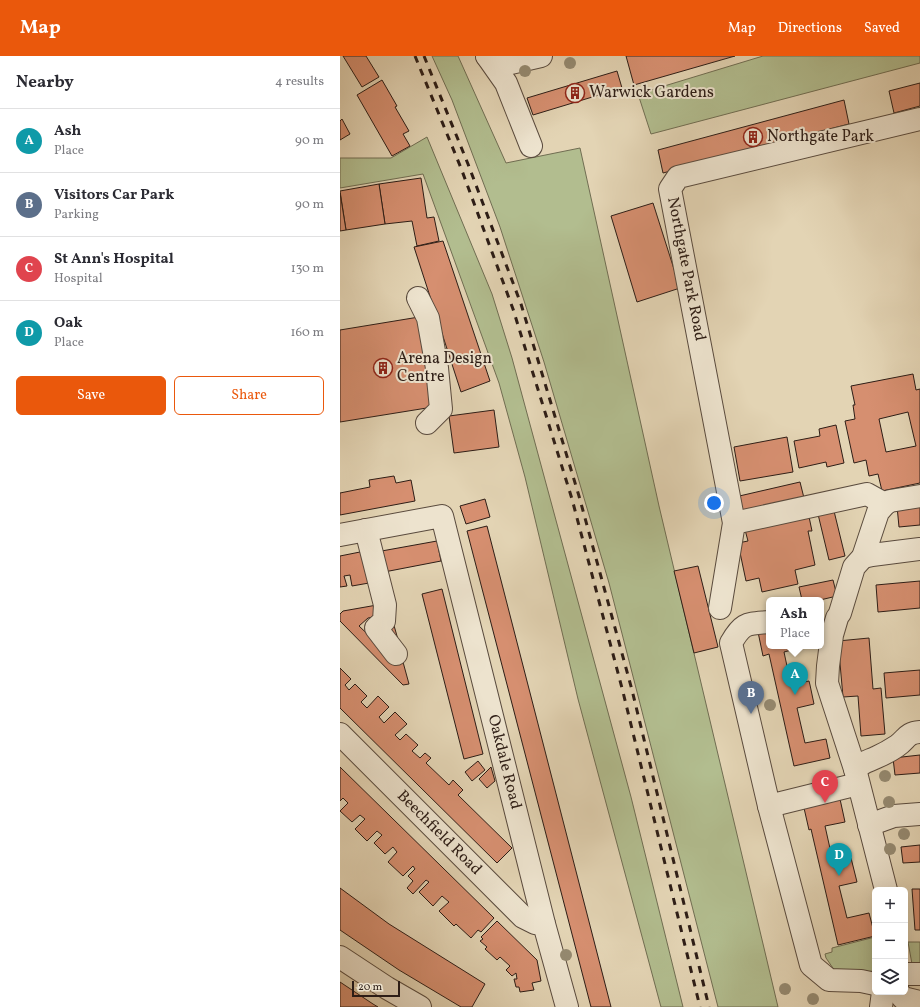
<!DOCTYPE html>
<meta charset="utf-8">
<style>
:root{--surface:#fff;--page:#f7f7f7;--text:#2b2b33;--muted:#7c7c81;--line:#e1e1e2;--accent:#ea580c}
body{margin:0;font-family:Vollkorn,serif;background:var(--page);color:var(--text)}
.controls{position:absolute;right:12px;bottom:12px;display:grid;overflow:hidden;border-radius:6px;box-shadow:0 4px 16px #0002}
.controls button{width:36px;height:36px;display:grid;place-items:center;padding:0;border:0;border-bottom:1px solid var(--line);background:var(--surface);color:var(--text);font:20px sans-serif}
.scale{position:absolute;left:12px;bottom:10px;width:48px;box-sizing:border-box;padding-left:4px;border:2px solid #2d1d16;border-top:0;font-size:11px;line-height:14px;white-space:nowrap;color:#2d1d16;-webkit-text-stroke:3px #ede3ce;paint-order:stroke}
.you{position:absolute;left:374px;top:447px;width:14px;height:14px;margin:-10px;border:3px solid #fff;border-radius:50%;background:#1a73e8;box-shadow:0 0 0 6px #1a73e833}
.badge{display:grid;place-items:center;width:26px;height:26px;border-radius:50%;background:var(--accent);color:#fff;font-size:13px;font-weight:700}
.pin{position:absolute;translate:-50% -33px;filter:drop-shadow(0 1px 2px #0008)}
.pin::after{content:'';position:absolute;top:21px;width:14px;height:12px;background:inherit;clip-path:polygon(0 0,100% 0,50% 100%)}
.popup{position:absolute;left:426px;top:541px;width:58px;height:52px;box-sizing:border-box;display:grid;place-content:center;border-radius:6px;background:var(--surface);filter:drop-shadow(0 1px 3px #0005);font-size:13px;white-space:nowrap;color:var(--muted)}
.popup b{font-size:15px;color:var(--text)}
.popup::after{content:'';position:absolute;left:50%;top:100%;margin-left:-8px;border:8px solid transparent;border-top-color:var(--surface)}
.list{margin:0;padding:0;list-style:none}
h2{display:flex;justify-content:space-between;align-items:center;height:52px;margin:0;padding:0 16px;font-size:17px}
h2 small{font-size:13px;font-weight:400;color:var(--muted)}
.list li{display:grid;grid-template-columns:26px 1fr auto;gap:12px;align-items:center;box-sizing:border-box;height:64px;padding:0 16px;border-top:1px solid var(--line)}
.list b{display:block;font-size:15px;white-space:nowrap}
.list p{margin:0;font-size:13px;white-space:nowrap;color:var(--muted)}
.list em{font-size:13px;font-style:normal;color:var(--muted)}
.actions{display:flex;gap:8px;padding:12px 16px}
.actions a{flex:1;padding:9px 0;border:1px solid var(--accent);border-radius:6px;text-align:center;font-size:14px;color:var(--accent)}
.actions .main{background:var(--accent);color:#fff}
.icon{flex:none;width:22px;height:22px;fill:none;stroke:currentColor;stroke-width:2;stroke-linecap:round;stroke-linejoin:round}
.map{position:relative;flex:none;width:580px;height:951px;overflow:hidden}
header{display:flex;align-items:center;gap:24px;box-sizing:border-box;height:56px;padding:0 20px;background:var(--accent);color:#fff}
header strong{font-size:19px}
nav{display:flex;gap:22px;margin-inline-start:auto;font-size:14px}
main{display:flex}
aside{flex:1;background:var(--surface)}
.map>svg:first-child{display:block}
.green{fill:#b2bd8f;stroke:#706d52}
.building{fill:#d68f70;stroke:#2d1d16;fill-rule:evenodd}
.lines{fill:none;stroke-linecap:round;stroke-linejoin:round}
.minor-casing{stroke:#5a4b3e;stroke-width:24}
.minor{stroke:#ede3ce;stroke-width:22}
.rail{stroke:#2d1d16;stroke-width:3;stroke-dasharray:7 7;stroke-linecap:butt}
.tree{fill:#958a71}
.labels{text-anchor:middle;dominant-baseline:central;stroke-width:4;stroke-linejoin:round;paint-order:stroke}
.poi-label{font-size:16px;fill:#2d1d16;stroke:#ede3ce;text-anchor:start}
.street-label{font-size:16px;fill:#2d1d16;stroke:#ede3ce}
</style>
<header>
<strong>Map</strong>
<nav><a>Map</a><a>Directions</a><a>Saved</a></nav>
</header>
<main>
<aside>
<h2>Nearby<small>4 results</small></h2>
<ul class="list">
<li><span class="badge" style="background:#0f9aa8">A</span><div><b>Ash</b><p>Place</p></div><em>90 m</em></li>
<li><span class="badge" style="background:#5c6f8a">B</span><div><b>Visitors Car Park</b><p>Parking</p></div><em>90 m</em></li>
<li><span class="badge" style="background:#e0444e">C</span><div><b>St Ann's Hospital</b><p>Hospital</p></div><em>130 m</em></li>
<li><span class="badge" style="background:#0f9aa8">D</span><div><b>Oak</b><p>Place</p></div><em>160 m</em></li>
</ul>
<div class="actions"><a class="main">Save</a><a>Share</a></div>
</aside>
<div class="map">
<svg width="580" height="951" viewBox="0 0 580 951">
<rect width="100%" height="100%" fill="#e3d4b4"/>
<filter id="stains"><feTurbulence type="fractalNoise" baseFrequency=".005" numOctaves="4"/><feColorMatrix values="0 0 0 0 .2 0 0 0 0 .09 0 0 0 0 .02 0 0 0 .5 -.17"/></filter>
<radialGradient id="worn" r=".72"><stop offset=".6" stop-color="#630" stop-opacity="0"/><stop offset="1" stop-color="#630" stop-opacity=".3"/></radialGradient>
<g class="green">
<path d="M92 0H118L166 107 240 92 319 450 438 951H378L269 527 204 306 160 171 112 44Z"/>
<path d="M423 0H580V7L311 78 298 38Z"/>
<path d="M87 81 152 238 172 302 291 741 343 951H321L238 643 185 421 159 327 83 118 0 132V102H51Z"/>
<path d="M535 881V915L508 917 495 915 486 902 485 898 492 896V892Z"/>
<path d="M568 886H580V915L572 908Z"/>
</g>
<g class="building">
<path d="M3 0H26L39 21 22 31Z"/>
<path d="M286 0H395L294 29Z"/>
<path d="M277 15 282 32 193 59 187 42Z"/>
<path d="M42 24 57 50 55 51 69 75 63 78 70 90 52 100 17 39Z"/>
<path d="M580 27V50L554 57 549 35Z"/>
<path d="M504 44 509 68 323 117 318 94Z"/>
<path d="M2 63 10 78 0 84V65Z"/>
<path d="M81 122 87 162 94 161 99 185 77 190 72 165 45 168 39 128Z"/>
<path d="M39 128 45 168 6 174 0 135Z"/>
<path d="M0 137 6 174 0 175Z"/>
<path d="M313 147 340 232 297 246 271 160Z"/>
<path d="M103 185 150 325 121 336 74 191Z"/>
<path d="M79 261 93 351 0 366V274Z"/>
<path d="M573 318 576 334 580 333V427L542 435 538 418 529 420 526 404 514 407 505 365 515 363 513 349H515L511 330ZM568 356 576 390 546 396 539 363Z"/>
<path d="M154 354 159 391 114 397 109 360Z"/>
<path d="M496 369 504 407 487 411 486 406 459 412 454 385 480 380 479 373Z"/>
<path d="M447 381 453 416 400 425 394 391Z"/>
<path d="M54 420 56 427 71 424 75 445 0 459V437L30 431 29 424Z"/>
<path d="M460 426 465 446 399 461 395 441Z"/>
<path d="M145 443 150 461 126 468 120 450Z"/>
<path d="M580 448V469L559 471 557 450Z"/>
<path d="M493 451 505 500 489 504 477 454Z"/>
<path d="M468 456 472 475H468L475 509 455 514 458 528 422 536 419 522 406 525 398 487 408 485 404 470Z"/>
<path d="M147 470 271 951H251L127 475Z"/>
<path d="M97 485 101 505 39 517 36 496Z"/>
<path d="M25 495 29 527 12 530 10 519 4 520 7 530 0 531V500Z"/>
<path d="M358 510 378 591 354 597 334 515Z"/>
<path d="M493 524 497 540 480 544H462L459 531Z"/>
<path d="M580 525V552L538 556 536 529Z"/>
<path d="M102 533 143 698 124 703 82 538Z"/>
<path d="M37 549 39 560 28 562 19 570 57 606H63L69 628 63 629 0 565V558L3 555Z"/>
<path d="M53 566 59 587 47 568Z"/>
<path d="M429 573V590H463V591L444 596 451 629 469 625 470 629 474 648 457 652 465 687 486 683 490 702 454 710 429 598 423 600 418 576Z"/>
<path d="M529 582 533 633 541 632 545 678 521 680 518 640 503 641 498 585Z"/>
<path d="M0 612 11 623 5 629 9 634 15 628 27 640 21 646 27 652 38 640 49 651 39 661 44 667 55 656 67 668 55 679 60 684 66 678 78 689 72 695 80 702 85 697 91 702 86 707 109 729 113 724 123 734 118 739 172 792 157 807 0 652Z"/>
<path d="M580 614V639L546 642 544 617Z"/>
<path d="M580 699V717L555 719 553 702Z"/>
<path d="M138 705 145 714 132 725 125 716Z"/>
<path d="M0 711 154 862 141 876 138 874 131 882 116 868 114 870 99 855 109 846 102 840 93 850 79 836 89 826 86 824 73 838 67 832 73 825 68 820 75 813 73 810 63 820 48 806 57 796 53 791 45 798 34 787 42 779 37 775 27 785 15 773 25 763 20 759 12 766 0 755 8 747 3 742 0 745Z"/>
<path d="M151 711 155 725 147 732 139 723Z"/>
<path d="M500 743 505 766 485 770 493 806 511 802 517 826 499 830 507 862 529 857 535 880 498 889 471 773 469 774 464 752Z"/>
<path d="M580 789V806L563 807 561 791Z"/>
<path d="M0 832 49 868 145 928 132 951H121L59 914 0 874Z"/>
<path d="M572 833H580V874H575Z"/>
<path d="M157 865 197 904 201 925 192 927 194 934 180 936 179 931H176L174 923H177L176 917 172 920 166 914 170 910 160 901 157 904 145 893 147 891 140 885 143 883 141 881Z"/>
<path d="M0 926 33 948 38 951H0Z"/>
</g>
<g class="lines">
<g class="minor-casing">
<g id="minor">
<path d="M147 0 166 27 191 90"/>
<path d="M147 0 154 7 162 9 201 0"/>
<path d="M78 242 88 262 97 312 101 353 87 367"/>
<path d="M394 467 527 438 545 448"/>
<path d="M26 474 45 549 44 565 36 572 56 598"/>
<path d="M0 479 102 460 204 868 227 951"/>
<path d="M523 501 532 499 580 493"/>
<path d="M380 552 394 467 330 133 338 121 580 63"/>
<path d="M500 557 514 511 523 501 538 456 545 448 550 445 580 440"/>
<path d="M497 562 492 579 488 610 487 627 515 713 546 834"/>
<path d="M429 566C407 568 403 566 391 587L429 750 471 909 489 924 521 925 535 928"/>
<path d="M0 678 183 861 195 867 204 868"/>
<path d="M515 713C522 706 529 705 537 701 544 698 551 694 557 690 567 683 566 677 580 676"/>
<path d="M429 750 518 728"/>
<path d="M529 769 554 760 580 758"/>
<path d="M0 901 47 932 80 951"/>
<path d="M565 918H580"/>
<path d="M558 936 563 942 580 946"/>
<path d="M541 951 543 936"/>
</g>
</g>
<use href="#minor" class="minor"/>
<g class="rail">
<path d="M75 0 121 112 173 253 232 443 283 636 360 951"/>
<path d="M84 0 128 108 181 248 239 440 292 634 369 951"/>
</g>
</g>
<g class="tree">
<circle cx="230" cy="7" r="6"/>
<circle cx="185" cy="15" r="6"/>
<circle cx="430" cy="649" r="6"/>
<circle cx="545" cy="720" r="6"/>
<circle cx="549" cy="746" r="6"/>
<circle cx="564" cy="778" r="6"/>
<circle cx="550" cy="793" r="6"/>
<circle cx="226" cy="899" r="6"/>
<circle cx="445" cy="933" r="6"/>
<circle cx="473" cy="943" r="6"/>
</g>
<defs>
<g id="building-ring" transform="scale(1)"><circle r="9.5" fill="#ede3ce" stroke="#8f2418" stroke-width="1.5"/><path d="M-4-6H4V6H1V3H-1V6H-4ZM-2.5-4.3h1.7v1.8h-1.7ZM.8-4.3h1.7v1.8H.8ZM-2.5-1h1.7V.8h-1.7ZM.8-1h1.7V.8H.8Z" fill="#8f2418"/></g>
</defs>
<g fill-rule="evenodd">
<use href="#building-ring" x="235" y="37"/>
<use href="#building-ring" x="413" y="81"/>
<use href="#building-ring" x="43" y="312"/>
</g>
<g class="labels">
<g class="poi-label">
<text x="249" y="37">Warwick Gardens</text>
<text x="427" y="81">Northgate Park</text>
<text x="57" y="303">Arena Design<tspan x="57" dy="18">Centre</tspan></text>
</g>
<g class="street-label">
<text transform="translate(346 213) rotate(79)">Northgate Park Road</text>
<text transform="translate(164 706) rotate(76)">Oakdale Road</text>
<text transform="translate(99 777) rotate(45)">Beechfield Road</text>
</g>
</g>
<rect width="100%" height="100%" filter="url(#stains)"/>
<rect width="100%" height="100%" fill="url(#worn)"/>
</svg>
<div class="controls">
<button>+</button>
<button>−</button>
<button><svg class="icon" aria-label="layers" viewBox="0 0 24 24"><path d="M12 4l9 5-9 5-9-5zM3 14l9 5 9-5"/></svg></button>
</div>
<div class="scale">20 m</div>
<div class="you"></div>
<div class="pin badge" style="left:455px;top:639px;background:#0f9aa8">A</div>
<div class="popup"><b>Ash</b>Place</div>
<div class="pin badge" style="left:411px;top:658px;background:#5c6f8a">B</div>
<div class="pin badge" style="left:485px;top:747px;background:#e0444e">C</div>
<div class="pin badge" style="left:499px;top:820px;background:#0f9aa8">D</div>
</div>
</main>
